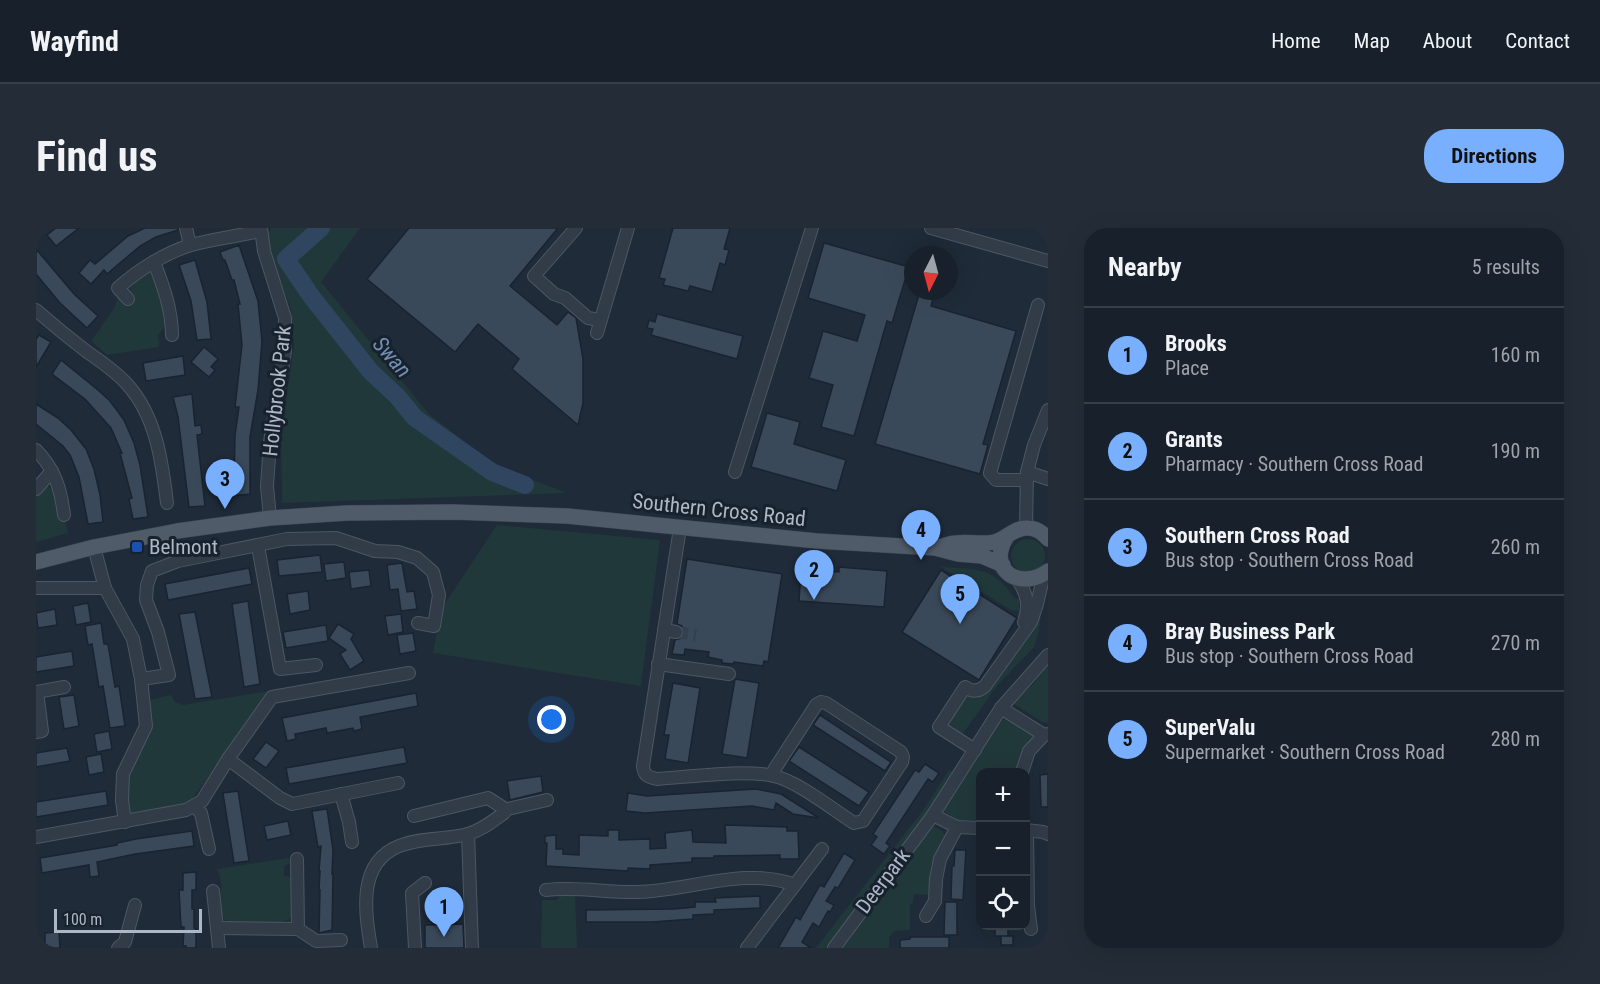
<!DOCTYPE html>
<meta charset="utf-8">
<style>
:root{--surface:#17202b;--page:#242d37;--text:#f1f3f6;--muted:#9ea3a9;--line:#363e47;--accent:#79afff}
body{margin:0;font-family:"Roboto Condensed",sans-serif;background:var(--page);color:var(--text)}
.controls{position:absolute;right:18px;bottom:18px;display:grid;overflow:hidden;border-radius:12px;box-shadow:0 6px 24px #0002}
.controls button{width:54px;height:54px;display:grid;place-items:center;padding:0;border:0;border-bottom:2px solid var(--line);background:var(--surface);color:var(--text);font:30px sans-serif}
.compass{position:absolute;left:868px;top:18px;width:54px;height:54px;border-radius:50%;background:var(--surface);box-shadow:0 6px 24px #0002;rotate:186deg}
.scale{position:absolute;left:18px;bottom:15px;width:148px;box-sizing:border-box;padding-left:6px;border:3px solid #adb7c6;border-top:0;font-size:16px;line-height:21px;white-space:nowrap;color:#adb7c6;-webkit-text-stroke:4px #18212e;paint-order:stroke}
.you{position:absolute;left:516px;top:492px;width:21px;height:21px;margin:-15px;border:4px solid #fff;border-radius:50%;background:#1a73e8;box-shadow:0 0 0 9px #1a73e833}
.badge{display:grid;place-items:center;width:39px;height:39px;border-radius:50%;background:var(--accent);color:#111;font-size:20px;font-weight:700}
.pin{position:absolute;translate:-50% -50px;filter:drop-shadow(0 2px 3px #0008)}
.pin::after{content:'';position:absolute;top:32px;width:21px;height:18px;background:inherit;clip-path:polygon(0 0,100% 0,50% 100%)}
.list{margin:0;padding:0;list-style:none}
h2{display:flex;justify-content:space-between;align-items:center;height:78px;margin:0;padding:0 24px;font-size:26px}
h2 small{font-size:20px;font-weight:400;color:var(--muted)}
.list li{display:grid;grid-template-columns:39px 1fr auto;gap:18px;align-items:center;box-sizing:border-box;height:96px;padding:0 24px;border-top:2px solid var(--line)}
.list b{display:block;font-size:22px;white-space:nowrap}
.list p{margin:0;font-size:20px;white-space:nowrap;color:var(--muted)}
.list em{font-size:20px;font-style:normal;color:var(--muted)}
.icon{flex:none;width:33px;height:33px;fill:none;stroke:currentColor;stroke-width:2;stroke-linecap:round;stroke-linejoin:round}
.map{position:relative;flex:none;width:1012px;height:720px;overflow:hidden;border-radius:24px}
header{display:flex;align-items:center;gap:36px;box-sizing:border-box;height:84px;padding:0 30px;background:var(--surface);border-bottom:2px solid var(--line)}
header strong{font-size:28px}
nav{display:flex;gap:33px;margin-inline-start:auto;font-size:21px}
.intro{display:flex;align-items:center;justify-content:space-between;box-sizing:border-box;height:144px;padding:0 36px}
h1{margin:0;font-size:42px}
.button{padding:15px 27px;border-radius:24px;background:var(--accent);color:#111;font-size:21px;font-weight:700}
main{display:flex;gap:36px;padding:0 36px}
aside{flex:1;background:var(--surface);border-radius:24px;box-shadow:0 6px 24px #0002}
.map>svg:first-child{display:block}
.green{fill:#21383a}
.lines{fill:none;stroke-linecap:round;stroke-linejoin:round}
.river{stroke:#2f4560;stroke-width:18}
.building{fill:#3a4959;stroke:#1a2330;stroke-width:1.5}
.minor-tunnel{stroke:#34404e;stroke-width:12;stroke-dasharray:12 6;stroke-linecap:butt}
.minor-casing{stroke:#4d5764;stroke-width:14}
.major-casing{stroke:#3c4553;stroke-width:16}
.minor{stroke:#323c49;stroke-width:12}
.major{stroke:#505b6a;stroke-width:15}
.transit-dot{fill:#1a4fb4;stroke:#18212e;stroke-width:2}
.labels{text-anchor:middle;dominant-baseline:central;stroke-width:6;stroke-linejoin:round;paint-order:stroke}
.street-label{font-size:21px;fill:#adb7c6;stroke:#18212e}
.poi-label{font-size:21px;fill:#adb7c6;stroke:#18212e;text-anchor:start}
.water-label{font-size:22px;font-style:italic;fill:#728eb1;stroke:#18212e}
</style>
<header>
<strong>Wayfind</strong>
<nav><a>Home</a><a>Map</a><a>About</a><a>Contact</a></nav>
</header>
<div class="intro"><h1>Find us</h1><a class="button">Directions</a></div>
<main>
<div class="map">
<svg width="1012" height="720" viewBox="0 0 1012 720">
<rect width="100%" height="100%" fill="#1f2b39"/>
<g class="green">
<path d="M235 0H324L285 54 393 186 460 238 531 265 246 275 245 210 258 117 255 81 229 13Z"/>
<path d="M112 43 118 46 124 61 130 97 122 107 123 116 122 119 71 127 55 113 77 82 82 71 88 76 98 68 93 58Z"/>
<path d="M9 258 18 261 29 291 32 305 0 314V266Z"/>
<path d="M461 297 624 312 605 458 397 425 406 380Z"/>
<circle cx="992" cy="328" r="17"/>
<path d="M905 339C939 341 959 339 979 371H983V383L975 382Z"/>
<path d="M1008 369 1002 406 998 419 961 458 925 508 911 499V496L929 468 938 469 951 464Z"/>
<path d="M1012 437V495L1006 494 977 475 998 455Z"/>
<path d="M232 463 233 470 225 476 154 574 147 579 102 588 94 584C78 544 123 511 113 472L135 467 139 474 147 477Z"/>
<path d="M970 490 999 508 982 544H945L944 592H922L906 582 963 494Z"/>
<path d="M913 542 918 544 882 598 843 648 829 676 792 720H780L888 581Z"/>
<path d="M898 598 907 604 909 608 901 631 895 636 894 651 897 667 878 666 877 675 874 676V702L859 703 853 709V720H803Z"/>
<path d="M253 630 254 635 248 638V647C252 649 255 649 256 653 259 660 257 684 254 691L247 694H193C178 688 186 669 185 656 185 651 183 646 181 641Z"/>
<path d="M525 665 537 666 539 669 541 720H505L506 672H521Z"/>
</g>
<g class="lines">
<path class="river" d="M285 0 250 31 275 68 335 144 361 168 379 190 456 244 489 257"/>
</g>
<g class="building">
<path d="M20 0H43L20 18 11 7Z"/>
<path d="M109 0H142V2L120 9 104 18 71 46 68 42 55 56 43 45 54 32 59 36 92 8Z"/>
<path d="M373 0H522L474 58 521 97 532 84 540 90 547 131V175L542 197 476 141 483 131 442 96 419 124 331 51Z"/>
<path d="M637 0H694L688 21 693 22 689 37 684 35 676 64 654 58 652 63 627 57 629 51 623 50Z"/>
<path d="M788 15 873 39 856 95 851 93 818 208 785 199 797 157 773 150 787 103 821 113 829 87 772 70Z"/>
<path d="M203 17 222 73 226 113 222 162 214 209V266L195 268 193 259 198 258 199 207 203 179H199L206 117 202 76H204L198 52H196L189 32H187L184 24Z"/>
<path d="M0 21 38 66 62 88 51 100 24 75 0 46Z"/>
<path d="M159 32 171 74 175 111 161 112 155 73 143 37Z"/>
<path d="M884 63H899L895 78 980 103 947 216 952 217 944 246 839 216Z"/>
<path d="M621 86 707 108 701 131 615 107 617 101 611 100 613 92 619 94Z"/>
<path d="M3 107 15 114 0 139V111Z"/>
<path d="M168 119 182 131 175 139 179 142 173 149 155 134Z"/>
<path d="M147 128 149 147 110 153 107 135Z"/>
<path d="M25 132 62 162 74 173 88 192 98 215 104 237 112 289 97 291 93 271 96 270 84 225H86L75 200 49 171 16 146Z"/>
<path d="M156 166 159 198 165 197 166 206 161 207 169 278 153 279 142 189 137 169Z"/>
<path d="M0 176 22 190 35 202 50 221 58 241 64 267 67 294 52 296 43 249 34 227 27 218 0 196Z"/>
<path d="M731 185 764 194 758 216 810 232 801 263 715 239Z"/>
<path d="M284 327 286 344 243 348 241 332Z"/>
<path d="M651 331 746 346 732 434 728 433 727 438 698 434 697 436 686 435V432L672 429 673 424 649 421 648 427 636 426 639 412 646 410 648 405 646 398 641 396Z"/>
<path d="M308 334 310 350 290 353 288 336Z"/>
<path d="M366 335 371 364 378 363 381 381 365 383 362 361 354 362 351 337Z"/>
<path d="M803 339 851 343 848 379 763 373 765 341 803 344Z"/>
<path d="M213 340 216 356 132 372 129 356Z"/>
<path d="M333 342 335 358 315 361 313 344Z"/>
<path d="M905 342 981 390 943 452 866 404Z"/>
<path d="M272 363 274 382 254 386 251 366Z"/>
<path d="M212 373 224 456 208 459 196 376Z"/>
<path d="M52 375 55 394 40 397 37 378Z"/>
<path d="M19 381 21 397 2 400 0 385Z"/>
<path d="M159 384 176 469 159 471 143 386Z"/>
<path d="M365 386 367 404 352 407 349 388Z"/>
<path d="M65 395 68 416H72L79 459 83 458 89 498 74 500 67 458 63 459 56 416 52 417 49 398Z"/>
<path d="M302 396 318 406 315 411 328 433 314 442 304 426 310 422 293 410Z"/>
<path d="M290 397 292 413 250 420 247 404Z"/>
<path d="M377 405 380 423 364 426 361 407Z"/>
<path d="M36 423 38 438 0 444V429Z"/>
<path d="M699 451 723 455 711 530 686 526Z"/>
<path d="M637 455 664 460 652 535 629 531 633 507H628Z"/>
<path d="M380 465 382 478 324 489 326 501 318 503 317 500 291 505 290 500 259 506 260 511 251 513 246 490Z"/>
<path d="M38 467 43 498 28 501 23 469Z"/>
<path d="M784 487 855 534 849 543 777 497Z"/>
<path d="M73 503 76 521 61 524 58 506Z"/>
<path d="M230 514 243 523 230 540 217 531Z"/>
<path d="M368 519 371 535 253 556 250 540Z"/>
<path d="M763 519 833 564 823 578 753 533Z"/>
<path d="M31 520 34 533 0 539V525Z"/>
<path d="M65 526 68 544 53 547 50 529Z"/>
<path d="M889 536 903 545 897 554 892 551 850 615 854 618 848 626 835 617 841 609 837 606 879 542 883 544Z"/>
<path d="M1012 546V579H1005L1004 547Z"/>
<path d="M505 548 507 564 474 572 471 553Z"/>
<path d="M720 561 745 566 783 590 757 586 740 575 738 582 716 578 609 585 590 583 592 565 611 568Z"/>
<path d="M70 563 72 577 0 589V574Z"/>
<path d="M202 563 213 633 198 635 187 565Z"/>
<path d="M291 581 297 622 296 646H297L296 702 283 705 284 662H283L284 643H283L285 618 282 619 276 583Z"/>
<path d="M252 593 255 607 231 612 228 598Z"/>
<path d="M689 597 751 599V603H762L763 631H744V627L678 628V630H656V634L614 637V641L592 640V643L510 638 511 615H509V608L520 607V621H527V626L543 627V607L572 608V602H583V612L614 611V621L630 620 629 605 656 602 657 614 690 615Z"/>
<path d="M156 603 158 618 99 626 61 634 63 648 54 649 53 637 6 645 4 630 81 617V615L100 611Z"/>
<path d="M919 622H930L927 672 915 671 916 638H918Z"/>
<path d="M808 625 819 632 802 660 799 659 790 673 798 677 794 684 792 683 783 699 777 695 766 714 775 720H742L760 689 764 692 784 657 788 659Z"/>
<path d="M160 644V662H156V681H158V700L160 701V720H150V718H147L148 699H145L143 662H147V645Z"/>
<path d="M724 668V680L678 682V686L657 687V691L616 694H550V682L638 681 659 679V674H680L679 670Z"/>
<path d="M909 674H921V707H908Z"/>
<path d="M427 696 428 720H389V697Z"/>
<path d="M959 698H972V708H977V717H965V708H972H959Z"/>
<path d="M23 704 24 720H9V705Z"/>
<path d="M874 709H913V720H864V712L874 711Z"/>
</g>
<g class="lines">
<path class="minor-tunnel" d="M640 404 660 407"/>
<g class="minor-casing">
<g id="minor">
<path d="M150 0 154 17"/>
<path d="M225 0 228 23 249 90V123L234 214 231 258 234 290"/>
<path d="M540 0 498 48 518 66 529 70 552 90 564 92"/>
<path d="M895 0 1012 33"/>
<path d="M118 34C127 57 136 82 136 107"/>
<path d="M92 71 82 60C102 42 129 25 155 17 177 11 202 8 224 3"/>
<path d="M0 82C16 96 33 110 50 123 64 133 78 142 90 155 120 187 126 233 131 275"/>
<path d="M561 105 592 0"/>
<path d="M0 222C19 241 25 262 28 287"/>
<path d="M699 244 776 0"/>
<path d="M991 244 1012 251"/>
<path d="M991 252H960L954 245 1002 77"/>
<path d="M0 261 16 243"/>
<path d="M644 300 607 538C608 548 612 549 621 551 653 549 709 541 738 548 763 554 796 581 818 595L827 593 866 534 867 529 865 524 790 475 785 474 780 477 738 542 737 548"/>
<path d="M990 300 991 244 998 217 1012 182"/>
<path d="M222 318 244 441 280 437"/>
<path d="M981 351C991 365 994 377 988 394"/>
<path d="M0 360H69L58 319"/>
<path d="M69 360 97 411 105 451 110 498 87 546 86 572 89 594"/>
<path d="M628 402 640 404"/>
<path d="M622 436 693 446"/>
<path d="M105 451 133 447 122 404 110 372 111 357 116 343 142 333 251 311 300 310 339 323 362 324 381 330 397 344 403 367 398 398 382 395"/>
<path d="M0 464 28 459"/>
<path d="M965 480 1008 507"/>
<path d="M0 504 6 503 1 464"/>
<path d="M939 522 903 499 929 459C936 464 943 464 949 458L995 394 1001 376 1008 346"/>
<path d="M192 531 244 570 256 576 362 555"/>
<path d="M986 544 993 523 1008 507 1012 506"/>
<path d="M305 566 313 594 316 614"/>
<path d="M159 579 165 585 173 621"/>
<path d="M467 582 511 572"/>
<path d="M897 587 921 599 945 600"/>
<path d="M990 602 1007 604 1012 606"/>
<path d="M991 602 992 678 995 701"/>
<path d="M432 606 436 720"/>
<path d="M0 609 150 582 166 573 192 531 236 469 373 445"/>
<path d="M510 662C541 658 571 665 602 664 652 663 711 638 759 657"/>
<path d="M177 663 183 720"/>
<path d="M890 688 899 673 900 651 904 631 921 599"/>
<path d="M181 700 262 701 261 631"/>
<path d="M262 701 280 713 305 712"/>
<path d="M82 720 89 714 99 677"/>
<path d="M335 720C329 684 321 635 363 618 385 609 410 612 432 606 446 602 457 593 468 585L466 579 452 570 378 588"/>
<path d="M379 720 376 665 389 655"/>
<path d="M711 720 786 621"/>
<path d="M798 720 897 587 965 480 1012 427"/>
</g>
</g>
<g class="major-casing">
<g id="major">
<path d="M970 310C951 341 983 364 1012 343"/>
<path d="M902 319C908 318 914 315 920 315 933 313 945 317 958 314 971 311 978 299 992 300 1000 300 1007 305 1012 311"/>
<path d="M0 334 58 319 141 303 234 290 311 285 417 284 531 288 781 313 899 320 922 326 946 328 967 337"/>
</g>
</g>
<use href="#minor" class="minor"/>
<use href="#major" class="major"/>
</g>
<rect class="transit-dot" x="95" y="313" width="12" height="12" rx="3"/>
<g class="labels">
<g class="street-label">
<text transform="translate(241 163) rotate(-84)">Hollybrook Park</text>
<text transform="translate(683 282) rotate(6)">Southern Cross Road</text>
<text transform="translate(847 653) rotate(-53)">Deerpark</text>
</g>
<g class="poi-label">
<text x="113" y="319">Belmont</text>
</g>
<g class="water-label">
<text transform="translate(356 129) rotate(49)">Swan</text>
</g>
</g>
</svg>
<div class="controls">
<button>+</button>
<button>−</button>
<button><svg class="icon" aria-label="locate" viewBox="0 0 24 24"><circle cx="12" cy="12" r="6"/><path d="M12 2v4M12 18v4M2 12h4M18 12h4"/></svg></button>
</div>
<svg class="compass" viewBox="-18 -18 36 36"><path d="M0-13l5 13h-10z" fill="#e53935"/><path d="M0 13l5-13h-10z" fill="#9ea3a9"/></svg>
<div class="scale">100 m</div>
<div class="you"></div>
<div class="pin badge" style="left:408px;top:709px">1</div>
<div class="pin badge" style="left:778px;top:372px">2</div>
<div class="pin badge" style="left:189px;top:281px">3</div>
<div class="pin badge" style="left:885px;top:332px">4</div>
<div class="pin badge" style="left:924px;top:396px">5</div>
</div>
<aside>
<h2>Nearby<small>5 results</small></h2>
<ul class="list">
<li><span class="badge">1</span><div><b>Brooks</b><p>Place</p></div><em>160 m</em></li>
<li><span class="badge">2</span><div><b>Grants</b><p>Pharmacy · Southern Cross Road</p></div><em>190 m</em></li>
<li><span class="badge">3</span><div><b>Southern Cross Road</b><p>Bus stop · Southern Cross Road</p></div><em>260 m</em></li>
<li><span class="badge">4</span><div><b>Bray Business Park</b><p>Bus stop · Southern Cross Road</p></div><em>270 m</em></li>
<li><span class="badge">5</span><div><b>SuperValu</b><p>Supermarket · Southern Cross Road</p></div><em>280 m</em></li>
</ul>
</aside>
</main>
